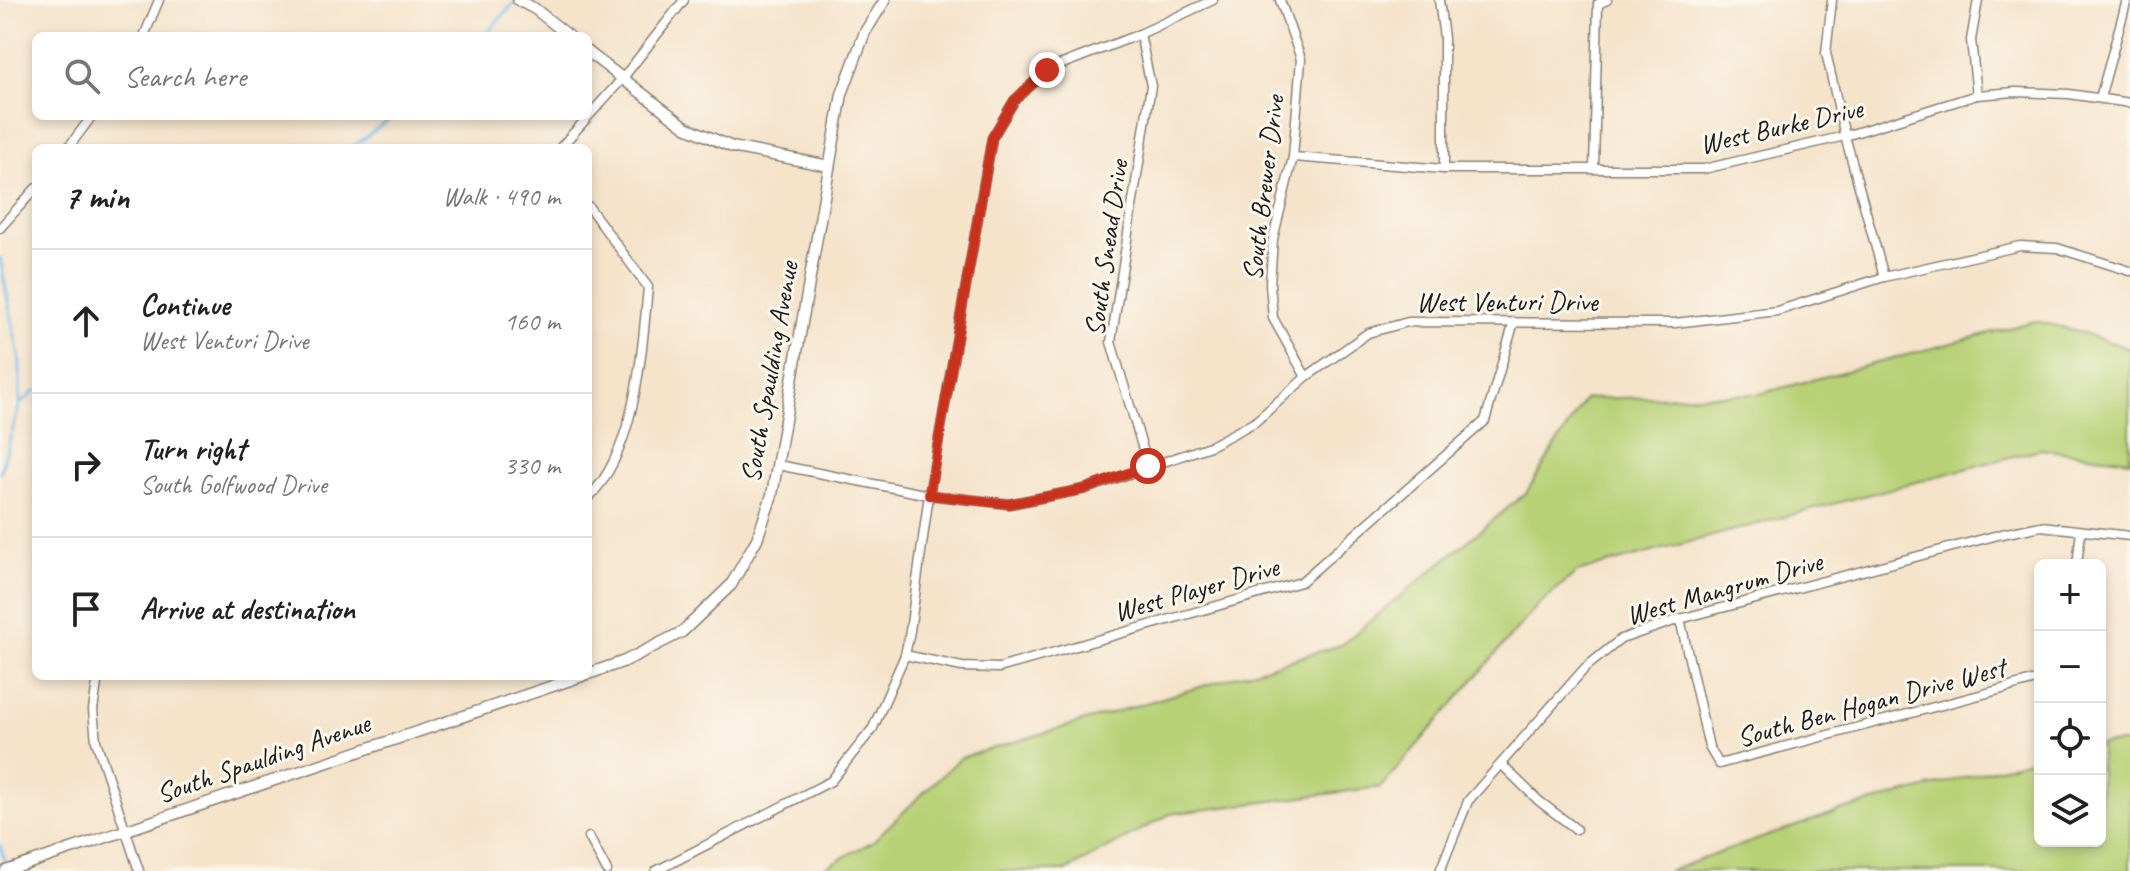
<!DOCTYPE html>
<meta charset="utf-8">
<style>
:root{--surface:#fff;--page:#f6f6f6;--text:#222;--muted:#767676;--line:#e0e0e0}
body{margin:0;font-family:Caveat,sans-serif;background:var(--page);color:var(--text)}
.controls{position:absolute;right:24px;bottom:24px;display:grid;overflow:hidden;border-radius:12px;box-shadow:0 4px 12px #0003}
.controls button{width:72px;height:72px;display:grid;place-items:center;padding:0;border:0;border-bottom:2px solid var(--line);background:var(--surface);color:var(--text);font:40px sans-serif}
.stop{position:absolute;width:24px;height:24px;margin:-18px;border:6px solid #c8321e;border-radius:50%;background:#fff}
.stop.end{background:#c8321e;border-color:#fff;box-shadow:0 2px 8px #0008}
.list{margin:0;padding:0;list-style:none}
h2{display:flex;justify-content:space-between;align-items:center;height:104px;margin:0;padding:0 32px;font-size:34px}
h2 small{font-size:26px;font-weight:400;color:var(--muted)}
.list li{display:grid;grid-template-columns:52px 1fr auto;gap:24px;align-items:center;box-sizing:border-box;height:144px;padding:0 32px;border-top:2px solid var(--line)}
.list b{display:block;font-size:30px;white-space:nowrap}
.list p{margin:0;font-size:26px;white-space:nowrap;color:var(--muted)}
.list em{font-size:26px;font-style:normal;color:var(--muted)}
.icon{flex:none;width:44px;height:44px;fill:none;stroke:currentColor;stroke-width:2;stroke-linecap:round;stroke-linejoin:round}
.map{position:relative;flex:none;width:2130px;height:871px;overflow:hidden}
.search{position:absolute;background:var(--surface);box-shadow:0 4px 12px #0003;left:32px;top:32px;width:560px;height:88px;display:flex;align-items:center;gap:20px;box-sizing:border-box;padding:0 28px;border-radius:12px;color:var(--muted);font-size:30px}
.panel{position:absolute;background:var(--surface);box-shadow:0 4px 12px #0003;left:32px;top:144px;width:560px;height:536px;border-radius:12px}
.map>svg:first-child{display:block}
.green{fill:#b8d176;stroke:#6a7649;stroke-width:2}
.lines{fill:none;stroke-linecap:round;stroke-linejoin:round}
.stream{stroke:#77bbed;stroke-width:3}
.minor-casing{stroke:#888073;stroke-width:11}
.tertiary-casing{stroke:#888073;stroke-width:13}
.minor{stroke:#fff;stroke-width:8}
.tertiary{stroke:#fff;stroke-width:10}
.route{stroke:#c8321e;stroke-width:10}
.labels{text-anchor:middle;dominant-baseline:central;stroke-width:6;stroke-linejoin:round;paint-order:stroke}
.street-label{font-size:28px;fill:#1c1c1c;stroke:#fbf7ec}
</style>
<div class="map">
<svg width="2130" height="871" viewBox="0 0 2130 871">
<rect width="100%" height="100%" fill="#fbf7ec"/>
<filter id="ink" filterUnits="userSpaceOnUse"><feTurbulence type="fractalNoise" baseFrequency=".0125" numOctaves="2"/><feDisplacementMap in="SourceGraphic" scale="16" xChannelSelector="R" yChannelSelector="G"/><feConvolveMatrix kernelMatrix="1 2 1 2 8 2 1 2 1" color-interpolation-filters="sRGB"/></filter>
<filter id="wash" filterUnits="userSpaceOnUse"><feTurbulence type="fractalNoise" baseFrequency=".006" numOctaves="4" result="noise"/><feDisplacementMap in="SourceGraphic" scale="32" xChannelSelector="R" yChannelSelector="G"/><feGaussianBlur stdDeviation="1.8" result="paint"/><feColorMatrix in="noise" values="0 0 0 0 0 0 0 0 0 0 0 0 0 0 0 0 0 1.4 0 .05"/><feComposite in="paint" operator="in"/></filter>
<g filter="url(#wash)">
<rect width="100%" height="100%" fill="#f5e3ca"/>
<g class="green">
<path d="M2035 321 2078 331 2130 349V460L2040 449 1577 572 1538 605 1381 787 1170 814 1066 871H818L872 842 960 758 1341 645 1526 493 1585 399 1759 394Z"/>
<path d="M2130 743V871H1668L1839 811 2040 757V841H2100V744Z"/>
</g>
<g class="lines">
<g class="stream">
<path d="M484 36 517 0"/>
<path d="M351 148 394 116"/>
<path d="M0 258 20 362V404"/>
<path d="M0 473 20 404 36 390"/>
<path d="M0 845 7 868"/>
</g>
</g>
</g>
<g filter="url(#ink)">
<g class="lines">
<g class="minor-casing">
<g id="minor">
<path d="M1280 0 1301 59 1293 157 1273 239 1270 284 1273 318 1306 377"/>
<path d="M1439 0 1444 38V169"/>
<path d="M1832 0 1826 53 1845 136 1884 277"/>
<path d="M1140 34 1151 86 1111 342 1148 466"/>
<path d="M144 36 159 0"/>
<path d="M1977 95 1971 40 1978 0"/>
<path d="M2100 98 2127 0"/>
<path d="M68 148 92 116"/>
<path d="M560 148 622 79 684 0"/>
<path d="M1293 157 1444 169H1704L1845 136 1977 95 2015 92 2069 94 2130 103"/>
<path d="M1594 169 1598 4 1607 0"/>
<path d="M588 206 648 287C642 351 636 452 588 498"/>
<path d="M0 228 36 188"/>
<path d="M778 465 929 495 1009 504 1085 489 1210 446 1255 422 1306 377 1368 333 1408 322 1675 323 1777 311 1884 277 2020 246 2057 248 2130 271"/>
<path d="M2077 565 2081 531"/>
<path d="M1680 619 1709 747 1719 764 2040 679"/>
<path d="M905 655 962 667 999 668 1301 582 1485 421 1514 322"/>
<path d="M98 676 93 710 96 741 139 871"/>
<path d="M1502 765 1539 801 1576 829"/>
<path d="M589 837 607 871"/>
<path d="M656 871 831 781 873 728 905 655 910 631 929 495 992 138 1014 101 1047 70 1140 34 1213 0"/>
<path d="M1440 871 1468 801 1585 668 1621 639 1680 619 2002 534 2041 526 2130 536"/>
</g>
</g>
<g class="tertiary-casing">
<g id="tertiary">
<path d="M518 0 535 9 569 36"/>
<path d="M588 52 686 127 732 147 829 166"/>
<path d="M588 674 625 661 682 632 731 585 757 539 772 495 842 94 865 32 885 0"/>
<path d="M6 871 582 676"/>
</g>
</g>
<use href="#minor" class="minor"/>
<use href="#tertiary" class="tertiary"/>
</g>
</g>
<g class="lines" filter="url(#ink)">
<path class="route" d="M1047 70 1014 101 992 138 929 495 1009 504 1085 489 1148 466"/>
</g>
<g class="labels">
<g class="street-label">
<text transform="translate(1781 126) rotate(-13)">West Burke Drive</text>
<text transform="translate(1263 188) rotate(-83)">South Brewer Drive</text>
<text transform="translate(1106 248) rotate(-82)">South Snead Drive</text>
<text x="1507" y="301">West Venturi Drive</text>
<text transform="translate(769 372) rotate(-80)">South Spaulding Avenue</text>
<text transform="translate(1724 588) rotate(-16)">West Mangrum Drive</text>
<text transform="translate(1196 589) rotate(-16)">West Player Drive</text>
<text transform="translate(1871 702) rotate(-15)">South Ben Hogan Drive West</text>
<text transform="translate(263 758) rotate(-19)">South Spaulding Avenue</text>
</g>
</g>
</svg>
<div class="controls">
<button>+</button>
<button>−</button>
<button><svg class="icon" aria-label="locate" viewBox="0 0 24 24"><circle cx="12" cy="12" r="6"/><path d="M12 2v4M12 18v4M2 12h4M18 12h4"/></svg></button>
<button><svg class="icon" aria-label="layers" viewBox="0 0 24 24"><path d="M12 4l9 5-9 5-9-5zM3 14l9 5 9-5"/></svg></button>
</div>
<div class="stop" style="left:1148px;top:466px"></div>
<div class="stop end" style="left:1047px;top:70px"></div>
<div class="search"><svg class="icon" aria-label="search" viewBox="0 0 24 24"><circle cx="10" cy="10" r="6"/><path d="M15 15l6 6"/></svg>Search here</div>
<section class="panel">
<h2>7 min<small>Walk · 490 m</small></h2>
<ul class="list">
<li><svg class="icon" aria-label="ahead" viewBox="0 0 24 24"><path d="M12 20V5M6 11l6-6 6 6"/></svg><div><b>Continue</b><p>West Venturi Drive</p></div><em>160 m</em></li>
<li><svg class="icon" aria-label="right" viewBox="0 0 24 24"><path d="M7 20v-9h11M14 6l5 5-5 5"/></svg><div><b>Turn right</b><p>South Golfwood Drive</p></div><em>330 m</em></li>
<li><svg class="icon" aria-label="arrive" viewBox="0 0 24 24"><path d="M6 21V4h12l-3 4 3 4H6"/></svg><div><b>Arrive at destination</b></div></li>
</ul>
</section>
</div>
